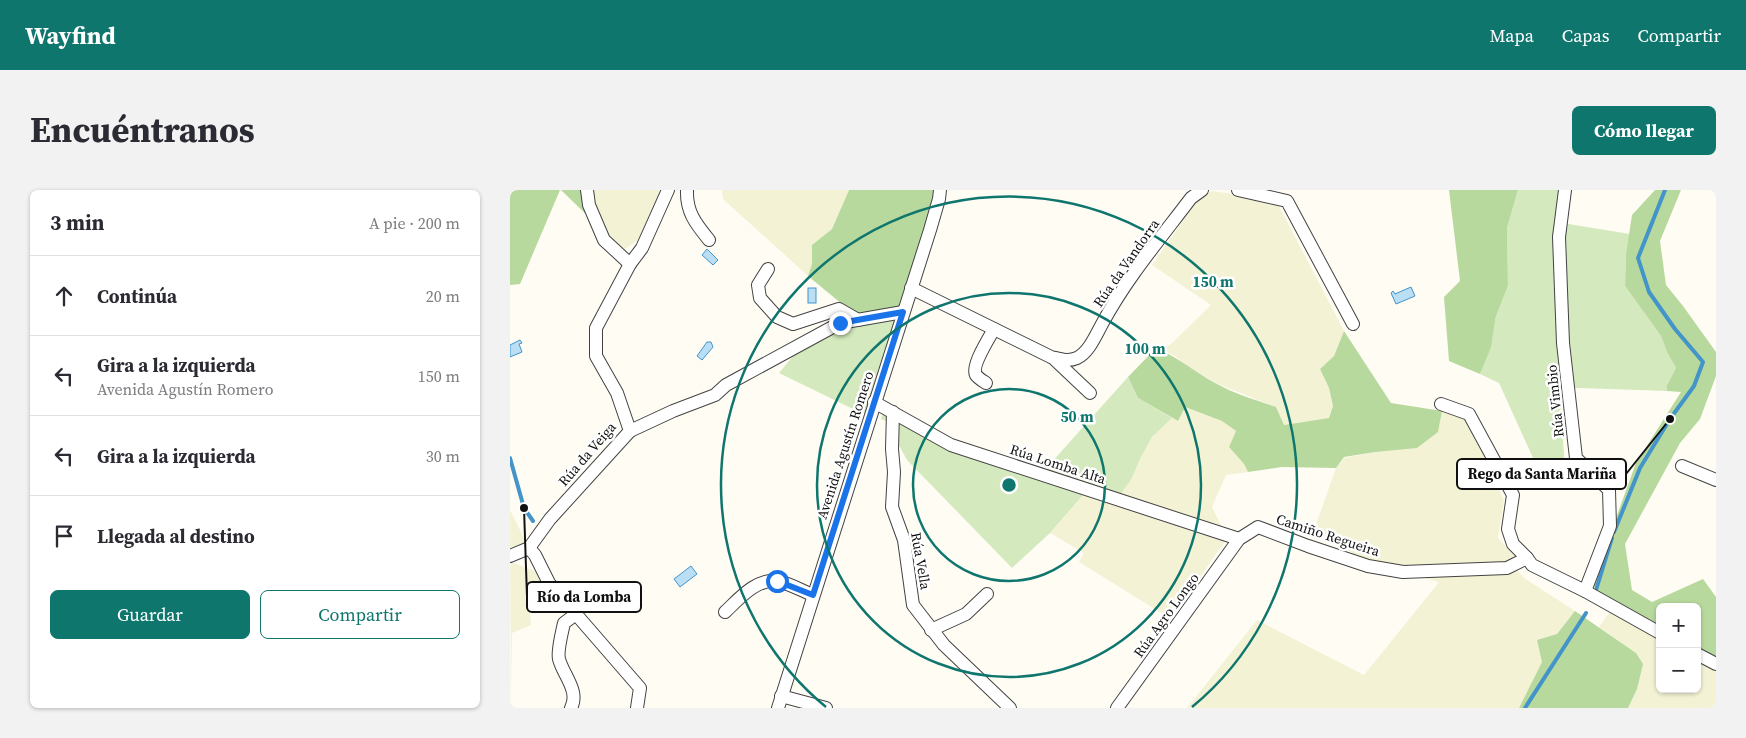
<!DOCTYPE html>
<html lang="es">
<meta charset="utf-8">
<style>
:root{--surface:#fff;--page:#f2f2f3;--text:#2b2b33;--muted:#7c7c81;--line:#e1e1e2;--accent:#0f766e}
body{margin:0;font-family:"Source Serif 4",serif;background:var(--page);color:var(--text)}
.controls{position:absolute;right:15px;bottom:15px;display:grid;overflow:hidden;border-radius:8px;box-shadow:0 1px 4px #0004}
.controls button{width:45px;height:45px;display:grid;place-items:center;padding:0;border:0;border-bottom:1px solid var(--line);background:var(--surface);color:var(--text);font:25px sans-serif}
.stop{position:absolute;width:15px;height:15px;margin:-11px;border:4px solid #1a73e8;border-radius:50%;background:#fff}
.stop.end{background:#1a73e8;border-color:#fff;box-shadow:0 1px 5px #0008}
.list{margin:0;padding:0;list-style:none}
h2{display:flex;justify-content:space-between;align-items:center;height:65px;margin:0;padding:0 20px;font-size:21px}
h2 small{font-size:16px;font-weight:400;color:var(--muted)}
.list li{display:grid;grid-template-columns:32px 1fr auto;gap:15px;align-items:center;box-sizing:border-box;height:80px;padding:0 20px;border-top:1px solid var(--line)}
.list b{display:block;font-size:19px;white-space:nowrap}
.list p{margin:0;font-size:16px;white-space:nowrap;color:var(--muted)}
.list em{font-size:16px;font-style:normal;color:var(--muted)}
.actions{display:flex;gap:10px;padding:15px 20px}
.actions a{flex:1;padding:11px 0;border:1px solid var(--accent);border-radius:8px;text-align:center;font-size:18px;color:var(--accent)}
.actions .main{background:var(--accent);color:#fff}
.icon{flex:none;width:28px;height:28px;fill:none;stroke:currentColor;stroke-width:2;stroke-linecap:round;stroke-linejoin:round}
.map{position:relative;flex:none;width:1206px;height:518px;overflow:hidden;border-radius:8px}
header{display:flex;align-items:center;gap:30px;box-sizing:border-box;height:70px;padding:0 25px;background:var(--accent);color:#fff}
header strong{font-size:24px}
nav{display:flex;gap:28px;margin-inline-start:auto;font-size:18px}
.intro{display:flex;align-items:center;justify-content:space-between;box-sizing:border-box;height:120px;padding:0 30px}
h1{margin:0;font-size:35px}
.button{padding:12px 22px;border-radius:8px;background:var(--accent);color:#fff;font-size:18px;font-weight:700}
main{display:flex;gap:30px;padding:0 30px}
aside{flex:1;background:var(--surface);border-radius:8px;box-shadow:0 1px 4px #0004}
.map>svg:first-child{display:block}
.farmland{fill:#f4f2d4}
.green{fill:#d4e9bd}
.forest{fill:#b8d99d}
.water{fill:#badff5;stroke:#4394c9}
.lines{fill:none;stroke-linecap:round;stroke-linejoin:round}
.stream{stroke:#4394c9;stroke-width:4}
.minor-casing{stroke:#434343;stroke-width:14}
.minor{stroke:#fff;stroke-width:12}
.route{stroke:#1a73e8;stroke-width:6}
.ring{fill:none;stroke:#0f766e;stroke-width:2.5}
.labels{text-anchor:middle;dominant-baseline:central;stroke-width:5;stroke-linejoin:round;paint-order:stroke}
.street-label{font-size:14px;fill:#101010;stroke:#fff}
.centre{fill:#0f766e;stroke:#fff;stroke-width:2.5}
.ring-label{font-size:15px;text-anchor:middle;font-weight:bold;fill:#0f766e;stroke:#fff;stroke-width:5;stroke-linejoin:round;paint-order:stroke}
.leader{fill:none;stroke:#101010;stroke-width:2}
.callout-dot{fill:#101010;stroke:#fff;stroke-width:2}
.callout{fill:#fff;stroke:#101010;stroke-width:2}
.callout-label{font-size:15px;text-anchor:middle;font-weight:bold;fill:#101010}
</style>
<header>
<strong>Wayfind</strong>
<nav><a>Mapa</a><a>Capas</a><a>Compartir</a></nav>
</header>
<div class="intro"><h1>Encuéntranos</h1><a class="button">Cómo llegar</a></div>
<main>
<aside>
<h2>3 min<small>A pie · 200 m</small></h2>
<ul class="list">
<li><svg class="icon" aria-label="ahead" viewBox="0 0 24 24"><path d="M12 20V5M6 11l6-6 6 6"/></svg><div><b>Continúa</b></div><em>20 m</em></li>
<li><svg class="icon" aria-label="left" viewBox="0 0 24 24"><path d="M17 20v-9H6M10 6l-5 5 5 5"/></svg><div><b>Gira a la izquierda</b><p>Avenida Agustín Romero</p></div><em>150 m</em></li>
<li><svg class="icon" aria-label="left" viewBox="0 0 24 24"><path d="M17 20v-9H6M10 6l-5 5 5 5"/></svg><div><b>Gira a la izquierda</b></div><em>30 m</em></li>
<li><svg class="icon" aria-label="arrive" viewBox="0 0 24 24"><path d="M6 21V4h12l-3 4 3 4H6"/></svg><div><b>Llegada al destino</b></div></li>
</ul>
<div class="actions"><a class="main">Guardar</a><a>Compartir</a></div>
</aside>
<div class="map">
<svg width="1206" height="518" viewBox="0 0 1206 518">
<rect width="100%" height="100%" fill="#fffcf4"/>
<g class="farmland">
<path d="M77 0H150L128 50 115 59 94 50Z"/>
<path d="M212 0H339L322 39 302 55V74L298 86 213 9Z"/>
<path d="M703 1 761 10 768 14 834 141 824 166 810 179 819 198 823 217 819 228 774 235 766 217 708 194 680 178 663 165 646 158 660 155 701 115 642 75 691 5Z"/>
<path d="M674 217 712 231 726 241 719 257 734 274 738 282 716 285 702 317 715 344V351L661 429 569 372 574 363 540 343 578 299 622 288 630 269 642 247 662 228 668 231Z"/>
<path d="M932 221 959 224 994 311 988 348 1010 372 1004 376 1014 388 1065 421 1047 444 1009 518H677L747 430 854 485 929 392 857 372 804 340 826 278 834 268 865 262Z"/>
<path d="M0 320 19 358 4 365 1 372 25 381 37 404 19 415 21 435 2 443 1 518Z"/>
<path d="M1103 417 1150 442V499H1187V462L1206 472V518H1118L1127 499 1126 463 1089 437Z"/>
</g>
<g class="green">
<path d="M1008 0H1049L1046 32 1120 44 1116 64 1115 96 1151 146 1157 162 1166 178 1157 195V201L1069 198 1049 200 1055 277 1029 281 989 193 970 184 982 151 986 126 998 96 997 38Z"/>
<path d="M393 122 360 225 347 221 269 183 284 165 330 133Z"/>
<path d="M618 187 628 208 662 228 642 247 630 269 622 288 607 309 578 299 540 343 502 378 397 270 376 231 371 229 375 218 441 254 531 284Z"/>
</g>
<g class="forest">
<path d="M0 0H50L10 94 0 95Z"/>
<path d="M51 0H77L87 35Z"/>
<path d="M339 0H428L393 122 330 133 338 119 298 86 302 74V55L322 39Z"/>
<path d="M939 0H1008L997 38 998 96 986 126 981 157 970 184 939 171 934 107 950 91Z"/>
<path d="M1145 0H1171L1150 51 1156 95 1173 116 1206 162V186L1190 229 1170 253 1115 354 1122 400 1142 412 1193 389 1206 407V474L1187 464V417H1150V443L1103 417 1082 394 1126 273 1171 202 1157 201V195L1166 178 1157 162 1151 146 1115 96 1116 64 1122 25Z"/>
<path d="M834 141 881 213 932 221 928 242 907 258 865 262 834 267 826 278 772 277 738 282 734 274 719 257 726 241 712 231 675 217 668 231 628 208 618 187 646 158C668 167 686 183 707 194 725 204 746 210 766 217L774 235 819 228 823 216 819 198 810 179 824 166Z"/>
<path d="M1065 421 1126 463 1133 474 1127 499 1118 518H1009L1032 472 1027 450 1047 444Z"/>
</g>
<g class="water">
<path d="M197 59 208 70 203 75 192 65Z"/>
<path d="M901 97 905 106 886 114 881 103 883 101 885 104Z"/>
<rect x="298" y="98" width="8" height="15"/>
<path d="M10 150 12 153 9 154 12 162 0 167V155Z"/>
<path d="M197 152H201L203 157 192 170 187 166Z"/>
<path d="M181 376 187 384 170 397 164 389Z"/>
</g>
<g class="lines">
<g class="stream">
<path d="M0 268 14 318 23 331"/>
<path d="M1104 342 1130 278 1160 229 1184 196 1193 172 1165 139 1139 102 1128 68 1155 0"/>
<path d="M1086 400 1102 348"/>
<path d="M1015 518 1076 423"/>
</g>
<g class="minor-casing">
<g id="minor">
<path d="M77 0 79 15 94 50 120 74"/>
<path d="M177 0C176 22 186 34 199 50"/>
<path d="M728 0 777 11 843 134"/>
<path d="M1055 0 1049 47 1053 153 1066 268 1099 300 1100 336 1075 401"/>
<path d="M258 79 248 95 250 108 267 127 283 134 329 119 348 130"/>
<path d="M401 98 541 167C550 169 558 172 567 168 579 162 586 145 592 134 616 89 650 49 681 8L692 0"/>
<path d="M543 168 580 203"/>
<path d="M476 193C473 191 468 188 466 185 461 176 479 148 484 139"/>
<path d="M364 212 441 255 729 349"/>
<path d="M931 214 959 224 1003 305 998 339 1003 354 1017 368"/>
<path d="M383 222 382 259 384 282 382 317 394 350 403 415 434 455 500 518"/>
<path d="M120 241 163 221 205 205 216 195 330 133 393 122"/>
<path d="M1172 276 1206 290"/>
<path d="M19 358 25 365 39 393 130 498 127 518"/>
<path d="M0 366 19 358 40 329 120 241 107 203 86 166V138L120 74 132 58 158 0"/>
<path d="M215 422C228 410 246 388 267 391 279 393 292 401 303 405"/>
<path d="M421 440 456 424 477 404"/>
<path d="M1187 464 1206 474"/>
<path d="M271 506 316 518"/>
<path d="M61 518C70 501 53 485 49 469 47 461 52 442 54 433L66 424"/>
<path d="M268 518 420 40 429 9 430 0"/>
<path d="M607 518 729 349 748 337 798 356 858 376 893 382 997 378 1017 368 1022 375 1075 401 1150 443"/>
</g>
</g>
<use href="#minor" class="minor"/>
</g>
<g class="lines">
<path class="route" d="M267 391 303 405 393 122 330 133"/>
</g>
<g class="ring">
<circle cx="499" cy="295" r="96"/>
<circle cx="499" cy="295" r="192"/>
<path d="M316 517A288 288 0 1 1 682 517"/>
</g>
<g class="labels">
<g class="street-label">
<text transform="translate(616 73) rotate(-55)">Rúa da Vandorra</text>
<text transform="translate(1045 211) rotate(-96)">Rúa Vimbio</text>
<text transform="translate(335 255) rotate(-72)">Avenida Agustín Romero</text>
<text transform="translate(77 264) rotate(-49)">Rúa da Veiga</text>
<text transform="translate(548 274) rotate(18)">Rúa Lomba Alta</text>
<text transform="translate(818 345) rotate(18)">Camiño Regueira</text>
<text transform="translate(411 371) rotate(80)">Rúa Vella</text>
<text transform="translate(656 425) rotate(-54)">Rúa Agro Longo</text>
</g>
</g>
<circle cx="499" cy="295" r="8" class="centre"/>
<g class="ring-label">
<text x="703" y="97">150 m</text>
<text x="635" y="164">100 m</text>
<text x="567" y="232">50 m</text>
</g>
<path class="leader" d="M1160 229L1116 284M14 318L17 407"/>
<g class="callout-dot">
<circle cx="1160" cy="229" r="5"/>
<circle cx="14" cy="318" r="5"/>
</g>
<g class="callout">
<rect x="947" y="269" width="169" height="30" rx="5"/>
<rect x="17" y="392" width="114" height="30" rx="5"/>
</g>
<g class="callout-label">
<text x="1032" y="289">Rego da Santa Mariña</text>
<text x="74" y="412">Río da Lomba</text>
</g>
</svg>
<div class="controls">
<button>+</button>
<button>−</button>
</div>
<div class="stop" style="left:267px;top:391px"></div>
<div class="stop end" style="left:330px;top:133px"></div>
</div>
</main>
